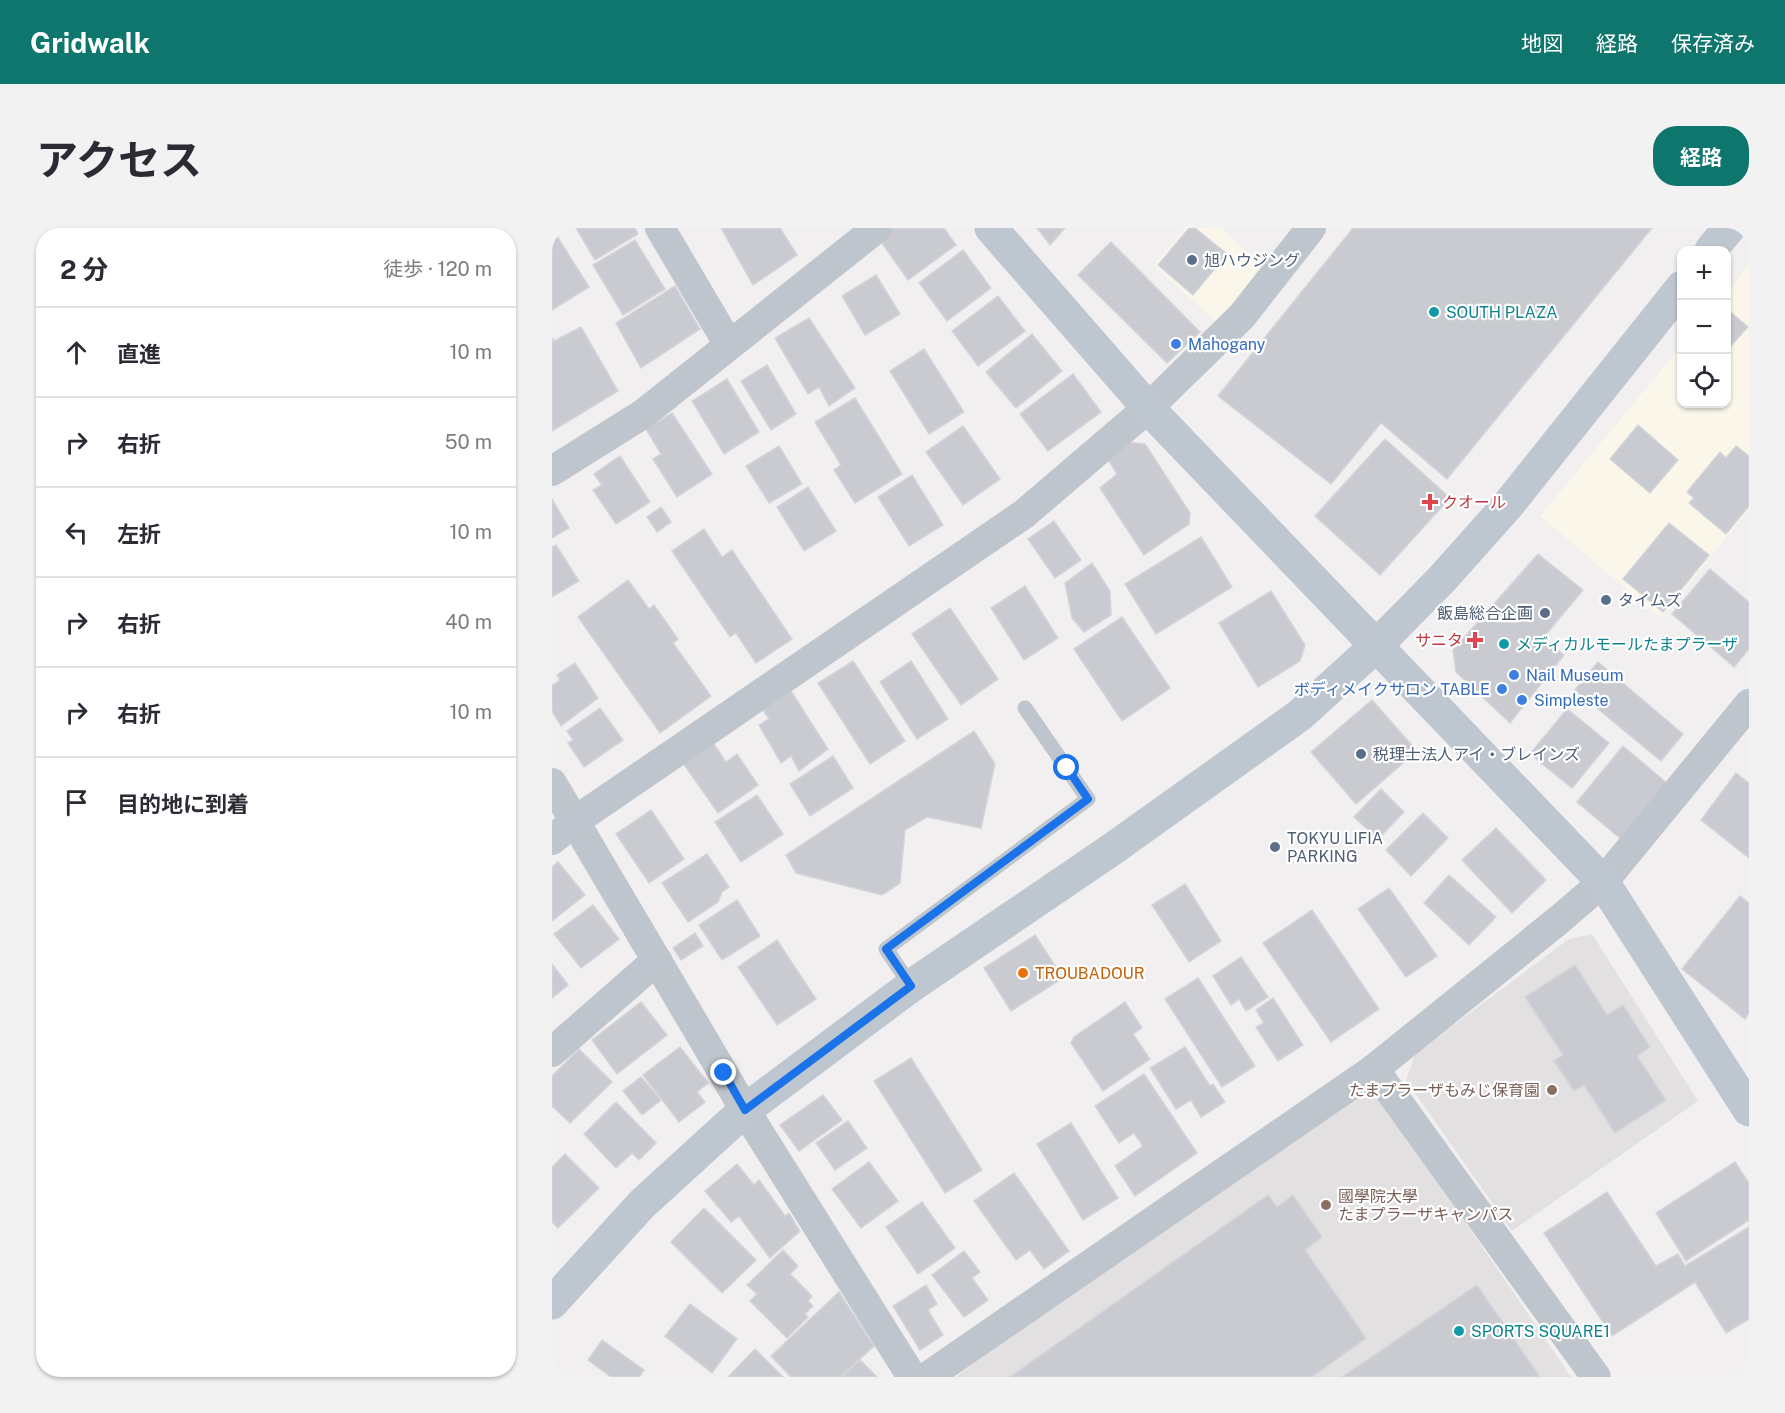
<!DOCTYPE html>
<html lang="ja">
<meta charset="utf-8">
<style>
:root{--surface:#fff;--page:#f2f2f3;--text:#2b2b33;--muted:#7c7c81;--line:#e1e1e2;--accent:#0f766e}
body{margin:0;font-family:"Public Sans","Noto Sans JP",sans-serif;background:var(--page);color:var(--text)}
.controls{position:absolute;right:18px;top:18px;display:grid;overflow:hidden;border-radius:12px;box-shadow:0 2px 4px #0004}
.controls button{width:54px;height:54px;display:grid;place-items:center;padding:0;border:0;border-bottom:2px solid var(--line);background:var(--surface);color:var(--text);font:30px sans-serif}
.stop{position:absolute;width:18px;height:18px;margin:-14px;border:4px solid #1a73e8;border-radius:50%;background:#fff}
.stop.end{background:#1a73e8;border-color:#fff;box-shadow:0 2px 6px #0008}
.list{margin:0;padding:0;list-style:none}
h2{display:flex;justify-content:space-between;align-items:center;height:78px;margin:0;padding:0 24px;font-size:26px}
h2 small{font-size:20px;font-weight:400;color:var(--muted)}
.list li{display:grid;grid-template-columns:39px 1fr auto;gap:18px;align-items:center;box-sizing:border-box;height:90px;padding:0 24px;border-top:2px solid var(--line)}
.list b{display:block;font-size:22px;white-space:nowrap}
.list em{font-size:20px;font-style:normal;color:var(--muted)}
.icon{flex:none;width:33px;height:33px;fill:none;stroke:currentColor;stroke-width:2;stroke-linecap:round;stroke-linejoin:round}
.map{position:relative;flex:none;width:1197px;height:1149px;overflow:hidden;border-radius:24px}
header{display:flex;align-items:center;gap:36px;box-sizing:border-box;height:84px;padding:0 30px;background:var(--accent);color:#fff}
header strong{font-size:28px}
nav{display:flex;gap:33px;margin-inline-start:auto;font-size:21px}
.intro{display:flex;align-items:center;justify-content:space-between;box-sizing:border-box;height:144px;padding:0 36px}
h1{margin:0;font-size:42px}
.button{padding:15px 27px;border-radius:24px;background:var(--accent);color:#fff;font-size:21px;font-weight:700}
main{display:flex;gap:36px;padding:0 36px}
aside{flex:1;background:var(--surface);border-radius:24px;box-shadow:0 2px 4px #0004}
.map>svg:first-child{display:block}
.commercial{fill:#faf7ea}
.education{fill:#e2e0e0}
.building{fill:#c9cbd1;stroke:#d3d5da;stroke-width:1.5}
.lines{fill:none;stroke-linecap:round;stroke-linejoin:round}
.lane{stroke:#bfc5cc;stroke-width:15}
.street{stroke:#bfc5cc;stroke-width:30}
.secondary{stroke:#bec6d0;stroke-width:33}
.route{stroke:#1a73e8;stroke-width:8}
.service-dot{fill:#5c6f8a;stroke:#fff;stroke-width:2}
.culture-dot{fill:#0f9aa8;stroke:#fff;stroke-width:2}
.shop-dot{fill:#3f7fe0;stroke:#fff;stroke-width:2}
.health-dot{fill:#e0444e;stroke:#fff;stroke-width:2}
.food-dot{fill:#e8710a;stroke:#fff;stroke-width:2}
.education-dot{fill:#8d6e63;stroke:#fff;stroke-width:2}
.labels{text-anchor:middle;dominant-baseline:central;stroke-width:4.5;stroke-linejoin:round;paint-order:stroke}
.service-label{font-size:16px;fill:#4e5e75;stroke:#fff;text-anchor:start}
.culture-label{font-size:16px;fill:#0d838f;stroke:#fff;text-anchor:start}
.shop-label{font-size:16px;fill:#366cbe;stroke:#fff;text-anchor:start}
.health-label{font-size:16px;fill:#be3a42;stroke:#fff;text-anchor:start}
.food-label{font-size:16px;fill:#c56008;stroke:#fff;text-anchor:start}
.education-label{font-size:16px;fill:#785e54;stroke:#fff;text-anchor:end}
</style>
<header>
<strong>Gridwalk</strong>
<nav><a>地図</a><a>経路</a><a>保存済み</a></nav>
</header>
<div class="intro"><h1>アクセス</h1><a class="button">経路</a></div>
<main>
<aside>
<h2>2 分<small>徒歩 · 120 m</small></h2>
<ul class="list">
<li><svg class="icon" aria-label="ahead" viewBox="0 0 24 24"><path d="M12 20V5M6 11l6-6 6 6"/></svg><div><b>直進</b></div><em>10 m</em></li>
<li><svg class="icon" aria-label="right" viewBox="0 0 24 24"><path d="M7 20v-9h11M14 6l5 5-5 5"/></svg><div><b>右折</b></div><em>50 m</em></li>
<li><svg class="icon" aria-label="left" viewBox="0 0 24 24"><path d="M17 20v-9H6M10 6l-5 5 5 5"/></svg><div><b>左折</b></div><em>10 m</em></li>
<li><svg class="icon" aria-label="right" viewBox="0 0 24 24"><path d="M7 20v-9h11M14 6l5 5-5 5"/></svg><div><b>右折</b></div><em>40 m</em></li>
<li><svg class="icon" aria-label="right" viewBox="0 0 24 24"><path d="M7 20v-9h11M14 6l5 5-5 5"/></svg><div><b>右折</b></div><em>10 m</em></li>
<li><svg class="icon" aria-label="arrive" viewBox="0 0 24 24"><path d="M6 21V4h12l-3 4 3 4H6"/></svg><div><b>目的地に到着</b></div></li>
</ul>
</aside>
<div class="map">
<svg width="1197" height="1149" viewBox="0 0 1197 1149">
<rect width="100%" height="100%" fill="#f1efef"/>
<g class="commercial">
<path d="M633 0H669L711 39 664 94 602 37Z"/>
<path d="M1197 37V282L1109 390 988 288 1129 118 1130 176H1174L1175 64Z"/>
</g>
<g class="education">
<path d="M1040 706 1146 873 960 1003 854 852 863 826 1017 711Z"/>
<path d="M807 868 830 872 1019 1149H404L491 1083Z"/>
</g>
<g class="building">
<path d="M0 0 37 59 0 82Z"/>
<path d="M24 0H83L86 6 43 32Z"/>
<path d="M169 0H228L245 27 201 57Z"/>
<path d="M342 0H392L404 17 356 52 327 11Z"/>
<path d="M485 0H513L498 17Z"/>
<path d="M637 0H643L675 26 641 67 606 37Z"/>
<path d="M801 0H1100L895 251 829 195 779 256 666 168Z"/>
<path d="M83 12 113 61 71 87 41 37Z"/>
<path d="M559 14 648 104 615 135 526 47Z"/>
<path d="M411 22 439 60 395 93 367 55Z"/>
<path d="M324 47 348 86 313 107 290 68Z"/>
<path d="M123 58 148 101 89 140 64 95Z"/>
<path d="M446 68 473 103 426 138 400 103Z"/>
<path d="M1175 81 1196 99 1174 123V82Z"/>
<path d="M257 90 303 160 277 178 267 159 256 166 223 110Z"/>
<path d="M29 99 66 163 0 203V110L2 113Z"/>
<path d="M480 106 510 143 464 180 434 144Z"/>
<path d="M372 121 412 184 377 206 338 143Z"/>
<path d="M215 137 244 186 219 202 189 153Z"/>
<path d="M521 146 549 184 496 223 468 186Z"/>
<path d="M175 151 207 204 172 226 140 173Z"/>
<path d="M303 170 350 246 303 275 282 242 289 237 263 194Z"/>
<path d="M120 185 160 246 125 269 101 231 109 226 94 201Z"/>
<path d="M1086 197 1126 232 1098 265 1058 231Z"/>
<path d="M411 198 448 251 411 277 374 224Z"/>
<path d="M833 211 898 270 828 347 763 288Z"/>
<path d="M573 214 593 216 638 285 637 296 592 327 548 260 565 246 553 226Z"/>
<path d="M227 218 250 256 217 275 194 238Z"/>
<path d="M1184 218 1197 228V278L1174 306 1137 275 1142 270 1135 264 1168 224 1174 230Z"/>
<path d="M68 228 98 274 64 296 41 262 50 257 42 246Z"/>
<path d="M360 247 391 297 357 318 326 269Z"/>
<path d="M256 259 284 303 252 323 225 279Z"/>
<path d="M0 271 17 300 0 310Z"/>
<path d="M109 279 119 294 105 304 95 289Z"/>
<path d="M502 293 529 332 503 350 476 311Z"/>
<path d="M1117 295 1157 327 1111 384 1071 351Z"/>
<path d="M152 301 170 329 180 322 240 411 204 435 184 405 178 409 120 323Z"/>
<path d="M649 309 680 359 604 406 573 356Z"/>
<path d="M4 317 27 353 0 369V319Z"/>
<path d="M986 326 1031 362 991 410 1012 427 958 495 904 444 901 422Z"/>
<path d="M540 335 558 363 559 387 532 404 520 390 513 355Z"/>
<path d="M1158 341 1197 374V421L1182 439 1120 386Z"/>
<path d="M76 352 97 381 102 377 126 411 121 415 159 468 108 505 26 389Z"/>
<path d="M473 358 506 410 472 432 439 380Z"/>
<path d="M719 363 753 417 748 433 706 459 667 395Z"/>
<path d="M398 380 446 451 409 477 360 406Z"/>
<path d="M570 389 618 460 570 493 522 421Z"/>
<path d="M301 433 353 513 318 536 266 455Z"/>
<path d="M359 433 396 491 365 511 328 454Z"/>
<path d="M1046 434 1131 506 1109 533 1023 462Z"/>
<path d="M23 435 46 470 9 498 0 483V458L8 452 5 447Z"/>
<path d="M239 463 276 521 247 543 239 528 229 535 207 497 217 491 211 482Z"/>
<path d="M820 472 865 523 804 576 759 524Z"/>
<path d="M48 480 71 512 32 539 16 515 21 512 15 503Z"/>
<path d="M1015 481 1057 515 1020 560 978 526Z"/>
<path d="M422 503 443 536 429 600 375 589 353 602 348 655 330 667 244 645 234 627Z"/>
<path d="M161 515 174 534 185 526 206 557 166 585 131 535Z"/>
<path d="M1071 518 1116 556 1070 612 1025 574Z"/>
<path d="M281 528 301 560 258 588 238 556Z"/>
<path d="M1184 545 1197 555V630L1149 592Z"/>
<path d="M829 561 852 584 826 611 802 589Z"/>
<path d="M205 567 231 606 189 634 163 594Z"/>
<path d="M99 582 132 631 97 655 64 606Z"/>
<path d="M871 585 896 610 859 648 834 622Z"/>
<path d="M944 600 994 652 960 685 910 632Z"/>
<path d="M155 626 177 659 170 664 166 674 136 694 110 655Z"/>
<path d="M6 634 33 667 0 693V639Z"/>
<path d="M897 647 944 689 917 717 872 675Z"/>
<path d="M633 656 669 713 637 734 600 677Z"/>
<path d="M837 660 885 728 854 749 806 681Z"/>
<path d="M1188 668 1197 675V785L1193 791 1130 741Z"/>
<path d="M185 672 208 708 170 732 147 697Z"/>
<path d="M41 677 67 711 29 740 2 706Z"/>
<path d="M760 682 827 781 779 814 711 715Z"/>
<path d="M143 705 151 718 129 732 121 720Z"/>
<path d="M483 707 511 750 459 783 432 740Z"/>
<path d="M225 712 264 771 225 797 186 739Z"/>
<path d="M689 729 716 769 694 783 687 771 679 777 661 748Z"/>
<path d="M0 736 16 757 0 770Z"/>
<path d="M1023 737 1055 787 1071 777 1098 819 1085 828 1114 872 1063 905 1032 857 1022 863 1002 833 1011 827 973 769Z"/>
<path d="M646 750 703 838 670 859 613 771Z"/>
<path d="M721 770 751 817 726 833 704 799 712 795 704 782Z"/>
<path d="M89 774 115 807 65 846 40 812Z"/>
<path d="M573 774 590 800 581 806 598 831 551 863 519 815 522 809Z"/>
<path d="M128 819 156 855 145 864 153 874 127 894 91 847Z"/>
<path d="M633 819 658 858 661 856 673 874 649 889 639 872 624 881 598 840Z"/>
<path d="M27 821 60 854 18 895 0 878V848Z"/>
<path d="M359 830 430 942 393 965 322 853Z"/>
<path d="M592 846 645 925 583 968 563 938 591 918 582 905 567 915 543 878Z"/>
<path d="M89 849 109 872 90 887 71 863Z"/>
<path d="M271 867 290 892 247 923 228 897Z"/>
<path d="M64 874 104 915 87 932 80 925 64 940 32 906Z"/>
<path d="M296 893 315 920 283 942 264 915Z"/>
<path d="M519 895 566 970 531 992 485 916Z"/>
<path d="M13 926 47 960 6 1000 0 994V939Z"/>
<path d="M317 934 346 973 309 1000 280 961Z"/>
<path d="M1183 934 1197 955V992L1134 1033 1104 985Z"/>
<path d="M185 936 202 957 207 952 233 988 237 985 248 1003 218 1030 187 988 179 994 153 963Z"/>
<path d="M462 945 517 1023 492 1041 478 1022 464 1032 422 973Z"/>
<path d="M1055 964 1104 1038 1126 1026 1133 1038 1197 999V1091L1174 1105 1143 1054 1060 1108 992 1005Z"/>
<path d="M716 967 725 979 741 967 770 1009 753 1022 814 1110 760 1149H458Z"/>
<path d="M370 974 403 1020 366 1046 334 999Z"/>
<path d="M152 980 204 1032 170 1065 119 1014Z"/>
<path d="M231 1022 246 1038 238 1046 260 1068 256 1073 261 1078 253 1086 256 1089 235 1110 198 1073 205 1066 195 1057Z"/>
<path d="M412 1023 428 1044 420 1050 436 1072 412 1089 380 1047Z"/>
<path d="M374 1057 385 1076 376 1082 391 1107 368 1122 341 1078Z"/>
<path d="M925 1057 988 1149H790Z"/>
<path d="M287 1064 322 1118 288 1149H239L219 1128Z"/>
<path d="M138 1076 185 1111 160 1145 113 1108Z"/>
<path d="M50 1112 92 1142 87 1149H59L36 1132Z"/>
<path d="M203 1121 231 1149H176Z"/>
<path d="M308 1132 325 1149H290Z"/>
</g>
<g class="lines">
<path class="lane" d="M359 758 334 721 536 571 473 480"/>
<g class="street">
<path d="M108 0 177 117"/>
<path d="M0 243 91 186 325 0"/>
<path d="M0 555 193 882 360 1149"/>
<path d="M0 612 23 593 472 286 596 180 690 88 759 0"/>
<path d="M0 824 105 732"/>
<path d="M822 841 1044 1149"/>
<path d="M375 1149 822 841 1008 691 1051 654 1197 476"/>
</g>
<g class="secondary">
<path d="M439 0 596 180 1051 654 1197 882"/>
<path d="M1159 22 1177 0"/>
<path d="M0 1075 90 976 193 882 359 758 559 622 748 487 825 417 890 351 956 277 1130 59"/>
</g>
</g>
<g class="lines">
<path class="route" d="M172 845 193 882 359 758 334 721 536 571 515 540"/>
</g>
<g class="service-dot">
<circle cx="640" cy="32" r="6"/>
<circle cx="1054" cy="372" r="6"/>
<circle cx="993" cy="385" r="6"/>
<circle cx="809" cy="526" r="6"/>
<circle cx="723" cy="619" r="6"/>
</g>
<g class="culture-dot">
<circle cx="882" cy="84" r="6"/>
<circle cx="952" cy="416" r="6"/>
<circle cx="907" cy="1103" r="6"/>
</g>
<g class="shop-dot">
<circle cx="624" cy="116" r="6"/>
<circle cx="962" cy="447" r="6"/>
<circle cx="950" cy="461" r="6"/>
<circle cx="970" cy="472" r="6"/>
</g>
<g class="health-dot">
<path d="M875 265h6v6h6v6h-6v6h-6v-6h-6v-6h6z"/>
<path d="M920 403h6v6h6v6h-6v6h-6v-6h-6v-6h6z"/>
</g>
<circle class="food-dot" cx="471" cy="745" r="6"/>
<g class="education-dot">
<circle cx="1000" cy="862" r="6"/>
<circle cx="774" cy="977" r="6"/>
</g>
<g class="labels">
<g class="service-label">
<text x="652" y="32">旭ハウジング</text>
<text x="1066" y="372">タイムズ</text>
<text x="981" y="385" text-anchor="end">飯島総合企画</text>
<text x="821" y="526">税理士法人アイ・ブレインズ</text>
<text x="735" y="610">TOKYU LIFIA<tspan x="735" dy="18">PARKING</tspan></text>
</g>
<g class="culture-label">
<text x="894" y="84">SOUTH PLAZA</text>
<text x="964" y="416">メディカルモールたまプラーザ</text>
<text x="919" y="1103">SPORTS SQUARE1</text>
</g>
<g class="shop-label">
<text x="636" y="116">Mahogany</text>
<text x="974" y="447">Nail Museum</text>
<text x="938" y="461" text-anchor="end">ボディメイクサロン TABLE</text>
<text x="982" y="472">Simpleste</text>
</g>
<g class="health-label">
<text x="890" y="274">クオール</text>
<text x="911" y="412" text-anchor="end">サニタ</text>
</g>
<g class="food-label">
<text x="483" y="745">TROUBADOUR</text>
</g>
<g class="education-label">
<text x="988" y="862">たまプラーザもみじ保育園</text>
<text x="786" y="968" text-anchor="start">國學院大學<tspan x="786" dy="18">たまプラーザキャンパス</tspan></text>
</g>
</g>
</svg>
<div class="controls">
<button>+</button>
<button>−</button>
<button><svg class="icon" aria-label="locate" viewBox="0 0 24 24"><circle cx="12" cy="12" r="6"/><path d="M12 2v4M12 18v4M2 12h4M18 12h4"/></svg></button>
</div>
<div class="stop" style="left:515px;top:540px"></div>
<div class="stop end" style="left:172px;top:845px"></div>
</div>
</main>
